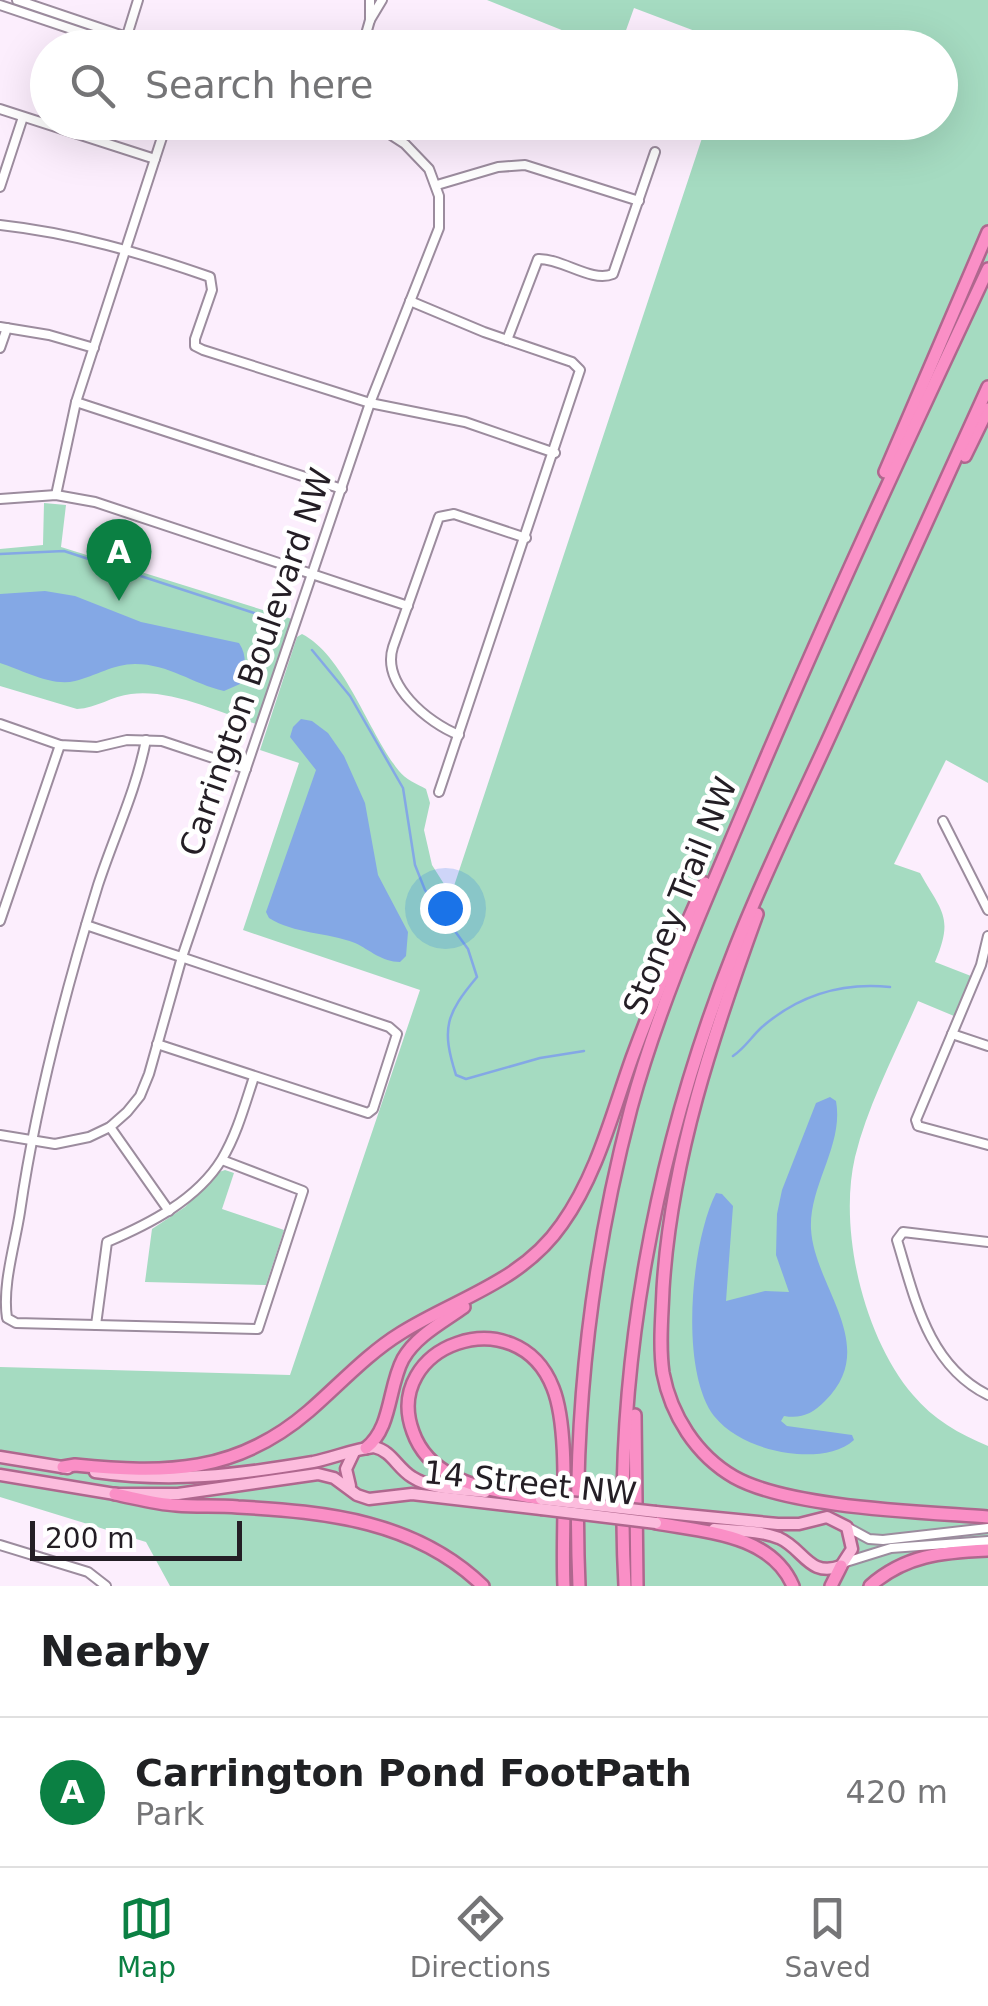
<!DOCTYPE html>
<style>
:root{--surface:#fff;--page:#f2f2f2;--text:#202124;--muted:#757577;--line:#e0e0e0;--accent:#0b8043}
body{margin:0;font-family:"DejaVu Sans",sans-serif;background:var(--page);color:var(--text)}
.scale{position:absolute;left:30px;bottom:25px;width:212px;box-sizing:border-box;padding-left:10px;border:5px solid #241e25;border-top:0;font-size:28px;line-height:35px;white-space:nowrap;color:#241e25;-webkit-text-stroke:8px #fff;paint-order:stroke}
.you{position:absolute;left:445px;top:908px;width:35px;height:35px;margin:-25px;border:8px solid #fff;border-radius:50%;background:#1a73e8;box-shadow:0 0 0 15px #1a73e833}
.badge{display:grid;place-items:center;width:65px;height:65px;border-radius:50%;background:var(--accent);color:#fff;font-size:32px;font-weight:700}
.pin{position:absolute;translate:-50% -82px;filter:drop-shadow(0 2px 5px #0008)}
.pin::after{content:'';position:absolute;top:52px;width:35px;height:30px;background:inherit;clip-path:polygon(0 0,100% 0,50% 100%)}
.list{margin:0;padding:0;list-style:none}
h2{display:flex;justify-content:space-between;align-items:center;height:130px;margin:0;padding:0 40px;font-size:42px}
h2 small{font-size:32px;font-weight:400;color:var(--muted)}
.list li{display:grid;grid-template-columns:65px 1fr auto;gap:30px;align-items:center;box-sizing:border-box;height:150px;padding:0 40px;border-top:2px solid var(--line)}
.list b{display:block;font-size:38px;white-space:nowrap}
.list p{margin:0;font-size:32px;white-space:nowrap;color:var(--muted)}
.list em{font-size:32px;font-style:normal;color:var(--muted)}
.icon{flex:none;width:55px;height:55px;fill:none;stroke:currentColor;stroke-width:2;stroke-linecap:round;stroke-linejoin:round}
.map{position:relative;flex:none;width:988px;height:1586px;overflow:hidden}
.search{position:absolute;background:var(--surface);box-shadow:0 10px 40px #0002;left:30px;right:30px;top:30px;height:110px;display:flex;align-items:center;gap:25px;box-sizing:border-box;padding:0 35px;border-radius:55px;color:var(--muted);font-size:38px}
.sheet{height:280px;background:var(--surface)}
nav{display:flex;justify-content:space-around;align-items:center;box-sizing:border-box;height:140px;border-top:2px solid var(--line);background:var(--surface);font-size:28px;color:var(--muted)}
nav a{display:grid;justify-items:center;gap:5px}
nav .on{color:var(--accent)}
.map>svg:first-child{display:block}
.green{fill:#a5dbc1}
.water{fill:#84a8e5}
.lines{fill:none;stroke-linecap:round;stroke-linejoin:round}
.stream{stroke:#84a8e5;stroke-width:2.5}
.minor-casing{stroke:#9c8c9e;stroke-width:12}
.major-casing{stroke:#af678e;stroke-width:15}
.highway-casing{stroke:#af678e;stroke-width:16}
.minor{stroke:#fff;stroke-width:8}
.major{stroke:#fcbcdd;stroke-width:10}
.highway{stroke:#fa8fc6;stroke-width:11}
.major-bridge-casing{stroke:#af678e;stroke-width:15;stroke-linecap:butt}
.major-bridge{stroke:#fcbcdd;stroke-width:10}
.labels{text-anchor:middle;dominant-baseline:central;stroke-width:9;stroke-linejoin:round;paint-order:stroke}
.street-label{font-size:32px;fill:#241e25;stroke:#fff}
</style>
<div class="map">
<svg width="988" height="1586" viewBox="0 0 988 1586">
<rect width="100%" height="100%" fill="#fceefd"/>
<g class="green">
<path d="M487 0H988V783L946 760 894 864 920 873C942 912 954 917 935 962L971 976 954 1016 918 1001C896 1052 868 1104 855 1157 838 1230 864 1338 913 1395 933 1419 959 1434 988 1446V1586H170L146 1542 0 1497V1367L290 1375 420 990 243 930 299 763 260 750 297 637 302 634C345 656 369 734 399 771 405 779 417 784 426 789L430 803 424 830 432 865 451 895 707 123 940 122V48L732 47V45L634 8 620 47H604Z"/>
<path d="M44 503 66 505 61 547 292 619 256 724C217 712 172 689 131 694 112 696 97 708 77 709L0 686V549L43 545Z"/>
<path d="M225 1170 234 1173 222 1209 284 1230 266 1285 145 1282 152 1229 185 1207 219 1172Z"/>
</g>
<g class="water">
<path d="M45 591 75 596 141 622 239 643C248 656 245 670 240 684L224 691C193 684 169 664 135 664 113 664 96 676 75 681 52 687 22 670 0 663V594Z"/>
<path d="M301 719 312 721 328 733 344 756 365 803 378 875 408 932 406 956 400 962C382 962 370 950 355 943 327 932 294 934 269 918L266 912 316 770 290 737 293 727Z"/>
<path d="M830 1097 836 1101C844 1145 809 1185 811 1229 814 1287 881 1346 825 1401 812 1414 801 1419 784 1416L781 1421 787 1426 852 1435 854 1440C838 1455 809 1456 788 1453 761 1449 732 1438 714 1416 679 1370 691 1242 716 1193L722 1194 733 1206 726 1301 765 1291 789 1292 776 1255 777 1214 782 1190 816 1103Z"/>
</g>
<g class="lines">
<g class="stream">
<path d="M0 554 64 551 257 614 272 623"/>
<path d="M312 650 350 696 403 788 415 865 425 890 468 949 477 977C446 1014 441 1028 456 1075L466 1079 540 1058 584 1051"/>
<path d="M733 1056C745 1048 752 1036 762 1027 799 995 841 982 890 987"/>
</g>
<g class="minor-casing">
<g id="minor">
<path d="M17 0 159 48"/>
<path d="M0 5 128 48"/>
<path d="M370 20V0"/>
<path d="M125 42 138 0"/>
<path d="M362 48 370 20 382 0"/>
<path d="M0 109 155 159"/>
<path d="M437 185 498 167 525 165 639 201"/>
<path d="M0 187 23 117"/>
<path d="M0 225C73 233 141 253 210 277L212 290 195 339V346L203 350 370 403 465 422 555 453"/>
<path d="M410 301 484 332 572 362 580 370 439 792"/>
<path d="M0 327 49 335 94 348"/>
<path d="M507 340 538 259C562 258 591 283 613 274L655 152"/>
<path d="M0 348 7 328"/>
<path d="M76 402 342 489"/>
<path d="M56 495 76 402 167 122"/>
<path d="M0 499 56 495 95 502 408 606"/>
<path d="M0 724 60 745 97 747 127 740 162 741 246 769"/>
<path d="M459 735C428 723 381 684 393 647L439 517 454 514 526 538"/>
<path d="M146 740C136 791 114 836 98 885 65 992 36 1101 20 1212 15 1245 2 1285 7 1318L16 1323 258 1329 303 1191 222 1160"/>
<path d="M943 821 988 910"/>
<path d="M0 921 60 745"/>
<path d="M86 925 389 1027 397 1034 373 1109 368 1113 157 1044"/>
<path d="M988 936 981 965 916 1120 918 1126 988 1145"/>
<path d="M952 1034 988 1046"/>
<path d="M110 1127 169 1211"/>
<path d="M0 1135 55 1144 89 1137 110 1127 127 1112 140 1096 149 1074 182 957 370 403 439 228V196L429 169 405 144 371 122"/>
<path d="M988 1242 903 1232 897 1240C915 1299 928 1365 988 1395"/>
<path d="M96 1325 107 1242C149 1224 197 1200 222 1159 237 1134 245 1104 254 1077"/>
<path d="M847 1527 869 1539 883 1540 988 1528"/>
<path d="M0 1545 88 1572 106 1586"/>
<path d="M846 1562 891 1548 988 1541"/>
</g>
</g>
<g class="major-casing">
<g id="major">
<path d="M0 1457 68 1468"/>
<path d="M95 1472C173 1483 236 1475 313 1462 333 1458 354 1449 374 1447 392 1451 397 1468 412 1477 432 1490 462 1489 485 1492"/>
<path d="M0 1475 115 1494H178L318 1474 334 1478 357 1495 369 1499 412 1494 541 1509"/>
<path d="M350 1486 346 1469 354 1452"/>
<path d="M656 1512 778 1524H799L827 1517 847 1527 852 1549 841 1566C809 1578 804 1549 779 1538 759 1530 735 1531 714 1529"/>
</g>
</g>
<g class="highway-casing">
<g id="highway">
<path d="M965 456 988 409"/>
<path d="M885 472 988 232"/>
<path d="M757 914C713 1035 671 1159 663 1289 662 1317 659 1345 663 1373 671 1415 696 1455 734 1477 789 1508 922 1512 988 1517"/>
<path d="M635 1415 637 1586"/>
<path d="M366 1448C392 1428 388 1387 403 1359 416 1336 443 1322 464 1307"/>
<path d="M63 1467 75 1465C165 1474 236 1474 309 1411 339 1385 367 1354 401 1333 457 1298 522 1282 562 1224 597 1175 612 1114 632 1058 654 998 679 940 705 883"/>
<path d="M115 1494C135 1498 156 1504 176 1505 197 1507 217 1505 238 1507 327 1512 416 1521 483 1586"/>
<path d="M541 1499C512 1493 479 1490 453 1476 434 1466 420 1452 413 1432 381 1346 517 1296 553 1388 571 1433 561 1533 564 1586"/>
<path d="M656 1523C705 1532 771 1534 793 1586"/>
<path d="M579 1586C572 1424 590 1264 631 1108 660 1001 706 900 749 798 824 620 906 444 988 269"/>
<path d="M625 1586C613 1372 655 1150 734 951 763 876 799 804 832 731 884 616 936 501 988 387"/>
<path d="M831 1586 841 1566"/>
<path d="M870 1586C905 1555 942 1552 988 1550"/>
</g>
</g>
<use href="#minor" class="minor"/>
<use href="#major" class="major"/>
<use href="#highway" class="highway"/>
<g class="major-bridge-casing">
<g id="major-bridge">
<path d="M541 1499 656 1512"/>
<path d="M541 1509 656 1523"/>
</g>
</g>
<use href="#major-bridge" class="major-bridge"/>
</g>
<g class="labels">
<g class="street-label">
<text transform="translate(256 662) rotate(-71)">Carrington Boulevard NW</text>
<text transform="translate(680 896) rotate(-68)">Stoney Trail NW</text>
<text transform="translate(530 1483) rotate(6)">14 Street NW</text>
</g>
</g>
</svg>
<div class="scale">200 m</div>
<div class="you"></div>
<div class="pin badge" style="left:119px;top:601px">A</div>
<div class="search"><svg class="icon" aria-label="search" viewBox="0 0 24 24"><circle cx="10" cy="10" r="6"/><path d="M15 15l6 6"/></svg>Search here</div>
</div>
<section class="sheet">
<h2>Nearby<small></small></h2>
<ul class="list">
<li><span class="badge">A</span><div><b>Carrington Pond FootPath</b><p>Park</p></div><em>420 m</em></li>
</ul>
</section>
<nav>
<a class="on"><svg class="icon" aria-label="map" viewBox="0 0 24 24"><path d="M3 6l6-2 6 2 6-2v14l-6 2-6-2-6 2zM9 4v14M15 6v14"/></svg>Map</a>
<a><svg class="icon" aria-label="directions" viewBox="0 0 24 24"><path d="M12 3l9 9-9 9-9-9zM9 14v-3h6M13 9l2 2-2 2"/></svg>Directions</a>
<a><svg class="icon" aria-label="saved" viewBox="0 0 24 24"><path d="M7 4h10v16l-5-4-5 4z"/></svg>Saved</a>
</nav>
